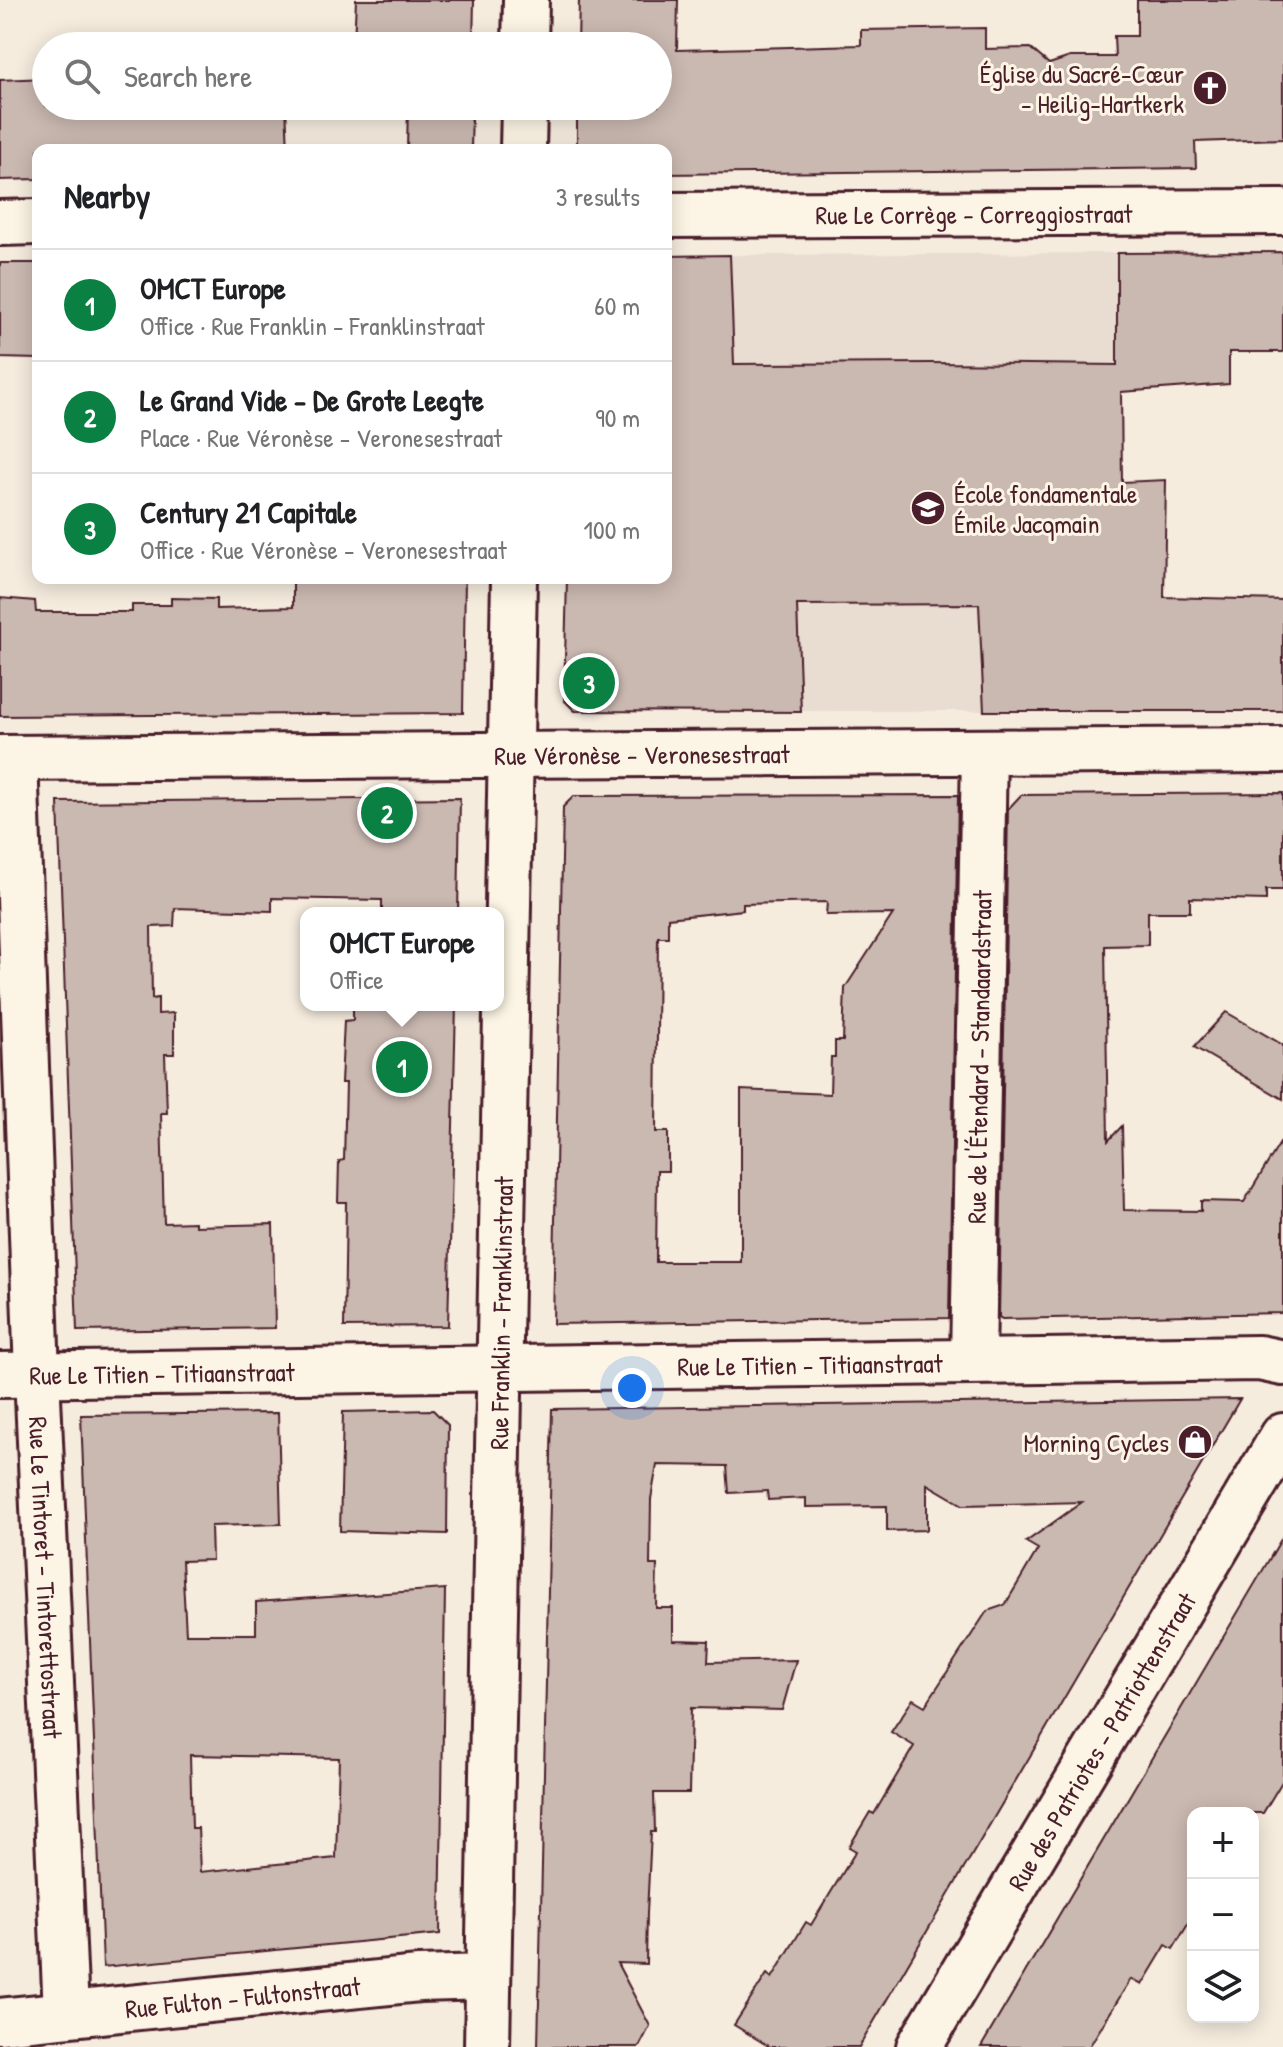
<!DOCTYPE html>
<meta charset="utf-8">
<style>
:root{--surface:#fff;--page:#f2f2f2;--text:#202124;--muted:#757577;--line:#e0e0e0;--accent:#0b8043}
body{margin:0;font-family:"Patrick Hand",sans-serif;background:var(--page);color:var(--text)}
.controls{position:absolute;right:24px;bottom:24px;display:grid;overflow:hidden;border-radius:16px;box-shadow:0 4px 20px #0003}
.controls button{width:72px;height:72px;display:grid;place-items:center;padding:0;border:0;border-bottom:2px solid var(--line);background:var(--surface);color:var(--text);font:40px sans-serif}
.you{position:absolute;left:632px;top:1388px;width:28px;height:28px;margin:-20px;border:6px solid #fff;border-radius:50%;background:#1a73e8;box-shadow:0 0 0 12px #1a73e833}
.badge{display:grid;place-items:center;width:52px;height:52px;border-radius:50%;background:var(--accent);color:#fff;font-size:26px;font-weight:700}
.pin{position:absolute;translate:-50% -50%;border:4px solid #fff;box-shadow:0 2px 8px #0006}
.popup{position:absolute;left:300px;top:907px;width:204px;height:104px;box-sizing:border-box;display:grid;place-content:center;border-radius:16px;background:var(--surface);filter:drop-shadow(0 2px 6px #0005);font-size:26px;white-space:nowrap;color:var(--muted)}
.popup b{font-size:30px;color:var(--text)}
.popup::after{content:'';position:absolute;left:50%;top:100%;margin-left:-16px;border:16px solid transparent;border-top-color:var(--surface)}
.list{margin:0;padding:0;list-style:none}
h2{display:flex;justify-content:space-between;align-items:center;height:104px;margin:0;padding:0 32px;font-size:34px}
h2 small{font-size:26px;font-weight:400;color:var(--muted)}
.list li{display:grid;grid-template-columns:52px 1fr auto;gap:24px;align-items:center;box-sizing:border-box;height:112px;padding:0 32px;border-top:2px solid var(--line)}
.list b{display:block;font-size:30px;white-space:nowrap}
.list p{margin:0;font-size:26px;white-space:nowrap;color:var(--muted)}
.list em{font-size:26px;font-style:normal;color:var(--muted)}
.icon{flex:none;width:44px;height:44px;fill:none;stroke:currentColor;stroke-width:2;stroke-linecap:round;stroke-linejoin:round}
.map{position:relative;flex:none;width:1283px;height:2047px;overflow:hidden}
.search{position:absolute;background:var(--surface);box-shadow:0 4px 20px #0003;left:32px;top:32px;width:640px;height:88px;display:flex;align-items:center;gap:20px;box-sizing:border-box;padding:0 28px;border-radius:44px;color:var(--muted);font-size:30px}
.panel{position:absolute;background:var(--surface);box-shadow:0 4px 20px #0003;left:32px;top:144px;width:640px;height:440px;border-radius:16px}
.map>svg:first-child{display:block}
.built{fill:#e8ddd0}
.building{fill:#cab9b1;stroke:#4a1f2b;stroke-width:2;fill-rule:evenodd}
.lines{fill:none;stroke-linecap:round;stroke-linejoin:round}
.street-casing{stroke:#4a1f2b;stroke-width:50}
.street{stroke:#fcf5e5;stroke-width:44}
.labels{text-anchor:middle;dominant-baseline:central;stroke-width:6;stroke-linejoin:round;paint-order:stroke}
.poi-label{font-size:26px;fill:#4a1f2b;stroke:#fcf5e5;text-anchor:end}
.street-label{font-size:26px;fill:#4a1f2b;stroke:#fcf5e5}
</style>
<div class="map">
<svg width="1283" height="2047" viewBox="0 0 1283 2047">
<rect width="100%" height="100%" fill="#f5ecde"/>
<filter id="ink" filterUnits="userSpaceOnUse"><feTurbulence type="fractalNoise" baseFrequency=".0125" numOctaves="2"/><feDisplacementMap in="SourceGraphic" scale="16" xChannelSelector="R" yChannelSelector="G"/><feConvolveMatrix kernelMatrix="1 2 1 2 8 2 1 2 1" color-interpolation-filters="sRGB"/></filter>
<g filter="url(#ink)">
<path class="built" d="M1117 253V364L1121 365 1122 481 1125 482V535L1120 604V711H735L733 348 730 255Z"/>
<g class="building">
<path d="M356 0H474L473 46H371V43H354Z"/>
<path d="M579 0H678L677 50 861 45V30L985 28V49L1030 48 1049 64 1070 57H1115L1114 36H1137V0H1283V139L1195 142 1196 168 666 174V150H577V106H658V46H578Z"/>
<path d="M46 78V106H286L288 150H38V179L0 180V80Z"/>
<path d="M408 106H472L471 150H407Z"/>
<path d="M1283 252V352H1229V384L1121 392 1122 482 1166 480 1164 597 1283 600V711H984L979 604 797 605 801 712 575 711 564 700 567 578H666V256L730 255 734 364 930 363 1117 365V253Z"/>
<path d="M0 263H38V359L0 358Z"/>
<path d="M293 578H465L463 713 0 716V598L35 601 36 612H132V605H171V598L216 599V609L293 607Z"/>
<path d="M1283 793V890H1266V900L1190 898V912H1148V945L1105 946 1108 1141 1122 1126 1124 1210 1201 1211V1201L1244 1202 1283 1138V1313L1002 1319 999 1317 1008 809 1021 795Z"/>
<path d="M958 795 949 1318 553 1324 563 807 574 796ZM827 902 826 915 893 914 845 988 843 1041H835V1057H831L830 1094 741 1090V1262H656L657 1171H668V1132H656L658 937H668V918L743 910V904Z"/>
<path d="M460 798 458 913H382V900L272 898V911L175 908 174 926 151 927 152 999 158 998V1014L174 1013V1054H165L167 1113H161L164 1223 195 1222V1226L273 1224 275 1328 77 1331 58 802Z"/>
<path d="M353 1005H456L448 1326 344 1327 346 1202H338L339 1161 344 1160 346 1083H341L344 1021 353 1020Z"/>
<path d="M1226 1012 1283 1045V1099L1194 1047Z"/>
<path d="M1240 1399 859 2047H770L734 2025 767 1974 772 1978 806 1922 811 1925 856 1851 849 1847 870 1812 874 1814 914 1746 891 1732 913 1699 925 1706 987 1611 1005 1605 1038 1549 1026 1542 1082 1502 963 1505 927 1484V1530L887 1531V1506L806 1507V1498L768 1500 767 1491 729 1493 727 1466 657 1465 651 1499 650 1565H657L656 1608H673V1640L709 1641 708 1662 796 1660 782 1710 691 1708 689 1793H654L655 1832H651L647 1913 646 1964 617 1963 650 2026 639 2047H538L552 1409Z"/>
<path d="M433 1410 448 1425 447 1534 340 1531 343 1412Z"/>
<path d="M278 1413 281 1524 211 1526 212 1560 182 1561 186 1634H256V1602L445 1589 440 1934 103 1967 81 1415ZM190 1755 339 1758 336 1858 200 1872 198 1828H192Z"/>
<path d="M1283 1536V1780L1263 1813H1193V1916L1173 1949 1166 1945 1142 1985 1131 1979 1089 2047H981Z"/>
</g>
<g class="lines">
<g class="street-casing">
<g id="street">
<path d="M525 46 526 0"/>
<path d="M523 150 524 106"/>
<path id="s1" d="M666 215 1283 212"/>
<path d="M0 223 38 222"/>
<path id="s2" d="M0 758 1283 750"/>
<path id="s3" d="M15 758 37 1375 66 2012"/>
<path id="s4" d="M973 1361 984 752"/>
<path id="s5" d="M0 1375 1259 1358 1283 1363"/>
<path id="s6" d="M0 2021 419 1979 487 1977"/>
<path id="s7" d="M487 2047 514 578"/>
<path id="s8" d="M919 2047 1283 1436"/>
</g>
</g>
<use href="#street" class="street"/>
</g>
</g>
<defs>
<g id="church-disc" transform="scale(1.8)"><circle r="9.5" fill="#4a1f2b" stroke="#fcf5e5"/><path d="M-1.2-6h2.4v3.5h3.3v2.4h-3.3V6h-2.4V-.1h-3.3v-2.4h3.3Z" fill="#fff"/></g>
<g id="school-disc" transform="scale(1.8)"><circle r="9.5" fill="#4a1f2b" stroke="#fcf5e5"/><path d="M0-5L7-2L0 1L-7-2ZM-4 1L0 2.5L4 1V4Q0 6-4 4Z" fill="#fff"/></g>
<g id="shop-disc" transform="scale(1.8)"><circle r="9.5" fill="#4a1f2b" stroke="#fcf5e5"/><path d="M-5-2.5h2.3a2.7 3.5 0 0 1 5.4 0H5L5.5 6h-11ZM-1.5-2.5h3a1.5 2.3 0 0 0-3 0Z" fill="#fff"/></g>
</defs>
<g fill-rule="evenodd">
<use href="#church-disc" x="1210" y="88"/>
<use href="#school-disc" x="928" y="508"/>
<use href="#shop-disc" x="1195" y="1442"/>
</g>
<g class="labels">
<g class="poi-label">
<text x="1184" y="73">Église du Sacré-Cœur<tspan x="1184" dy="30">- Heilig-Hartkerk</tspan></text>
<text x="954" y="493" text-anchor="start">École fondamentale<tspan x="954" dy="30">Émile Jacqmain</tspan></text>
<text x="1169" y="1442">Morning Cycles</text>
</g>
<g class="street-label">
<text stroke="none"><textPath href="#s1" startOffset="308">Rue Le Corrège - Correggiostraat</textPath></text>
<text stroke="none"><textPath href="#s2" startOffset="642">Rue Véronèse - Veronesestraat</textPath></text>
<text stroke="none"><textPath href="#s4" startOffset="304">Rue de l'Étendard - Standaardstraat</textPath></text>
<text stroke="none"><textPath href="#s7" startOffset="734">Rue Franklin - Franklinstraat</textPath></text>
<text stroke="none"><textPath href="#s5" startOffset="810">Rue Le Titien - Titiaanstraat</textPath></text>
<text stroke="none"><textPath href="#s5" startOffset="162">Rue Le Titien - Titiaanstraat</textPath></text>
<text stroke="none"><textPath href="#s3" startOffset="820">Rue Le Tintoret - Tintorettostraat</textPath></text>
<text stroke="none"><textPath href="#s8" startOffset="356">Rue des Patriotes - Patriottenstraat</textPath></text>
<text stroke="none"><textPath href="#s6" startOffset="244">Rue Fulton - Fultonstraat</textPath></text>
</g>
</g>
</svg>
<div class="controls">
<button>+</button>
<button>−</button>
<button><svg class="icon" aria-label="layers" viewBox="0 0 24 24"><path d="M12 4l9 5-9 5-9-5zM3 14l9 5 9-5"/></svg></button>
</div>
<div class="you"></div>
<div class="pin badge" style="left:402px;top:1067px">1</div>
<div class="popup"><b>OMCT Europe</b>Office</div>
<div class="pin badge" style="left:387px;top:813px">2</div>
<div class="pin badge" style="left:589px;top:683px">3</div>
<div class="search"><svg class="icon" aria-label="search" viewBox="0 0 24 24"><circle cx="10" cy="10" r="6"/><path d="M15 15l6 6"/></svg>Search here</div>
<section class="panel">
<h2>Nearby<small>3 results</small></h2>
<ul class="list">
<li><span class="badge">1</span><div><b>OMCT Europe</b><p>Office · Rue Franklin - Franklinstraat</p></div><em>60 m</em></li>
<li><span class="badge">2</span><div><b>Le Grand Vide - De Grote Leegte</b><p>Place · Rue Véronèse - Veronesestraat</p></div><em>90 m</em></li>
<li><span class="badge">3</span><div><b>Century 21 Capitale</b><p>Office · Rue Véronèse - Veronesestraat</p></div><em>100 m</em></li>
</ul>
</section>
</div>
